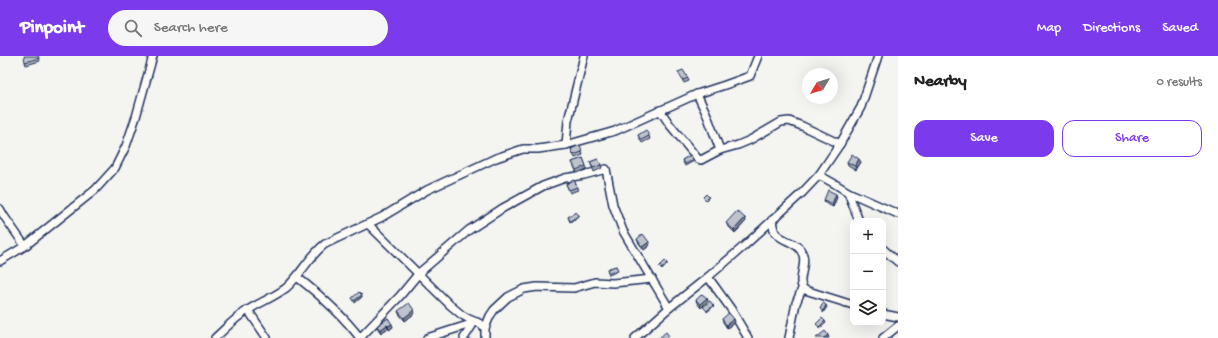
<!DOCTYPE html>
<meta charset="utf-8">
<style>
:root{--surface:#fff;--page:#f6f6f6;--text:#222;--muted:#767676;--line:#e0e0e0;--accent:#7c3aed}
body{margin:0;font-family:"Gochi Hand",sans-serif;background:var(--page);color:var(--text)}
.controls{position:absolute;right:12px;bottom:12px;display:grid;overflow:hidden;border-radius:8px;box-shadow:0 4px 16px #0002}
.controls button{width:36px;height:36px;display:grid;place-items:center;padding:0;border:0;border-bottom:1px solid var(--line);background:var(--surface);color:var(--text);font:20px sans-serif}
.compass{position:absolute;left:802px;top:12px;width:36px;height:36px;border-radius:50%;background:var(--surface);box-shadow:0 4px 16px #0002;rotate:232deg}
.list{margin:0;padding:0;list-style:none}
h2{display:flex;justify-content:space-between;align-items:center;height:52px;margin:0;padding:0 16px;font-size:17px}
h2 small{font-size:13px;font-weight:400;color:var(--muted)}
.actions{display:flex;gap:8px;padding:12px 16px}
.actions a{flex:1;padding:9px 0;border:1px solid var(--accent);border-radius:12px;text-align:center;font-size:14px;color:var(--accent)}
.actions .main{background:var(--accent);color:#fff}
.icon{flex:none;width:22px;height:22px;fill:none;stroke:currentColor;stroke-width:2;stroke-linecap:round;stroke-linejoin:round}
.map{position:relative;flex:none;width:898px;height:282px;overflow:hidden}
header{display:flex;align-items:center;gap:24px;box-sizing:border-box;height:56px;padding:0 20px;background:var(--accent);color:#fff}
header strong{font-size:19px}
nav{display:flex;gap:22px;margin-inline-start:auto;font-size:14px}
.search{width:280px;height:36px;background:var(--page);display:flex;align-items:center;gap:10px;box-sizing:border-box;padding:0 14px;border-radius:22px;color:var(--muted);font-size:15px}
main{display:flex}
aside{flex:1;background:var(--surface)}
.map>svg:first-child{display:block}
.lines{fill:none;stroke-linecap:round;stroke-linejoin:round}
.minor-casing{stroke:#1b2f5e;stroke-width:10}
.minor{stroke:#fdfcf7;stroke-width:7}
.wall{fill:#a4a8af;stroke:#1b2f5e}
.shaded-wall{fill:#86888f;stroke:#1b2f5e}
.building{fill:#bfc3cc;stroke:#1b2f5e}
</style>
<header>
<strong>Pinpoint</strong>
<div class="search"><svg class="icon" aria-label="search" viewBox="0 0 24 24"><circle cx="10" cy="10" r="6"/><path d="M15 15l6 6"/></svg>Search here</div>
<nav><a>Map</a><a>Directions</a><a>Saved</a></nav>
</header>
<main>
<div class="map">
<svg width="898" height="282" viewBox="0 0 898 282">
<rect width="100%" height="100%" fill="#f4f4f1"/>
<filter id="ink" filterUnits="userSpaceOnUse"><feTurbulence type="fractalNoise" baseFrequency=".025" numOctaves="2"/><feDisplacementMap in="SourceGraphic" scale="8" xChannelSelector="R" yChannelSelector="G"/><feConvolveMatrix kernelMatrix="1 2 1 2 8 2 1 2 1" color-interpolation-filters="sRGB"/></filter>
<g filter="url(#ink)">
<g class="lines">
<g class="minor-casing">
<g id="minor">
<path d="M697 38 707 59 720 94"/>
<path d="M660 54 670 69 698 103 701 104 720 94 738 89 750 84 781 66 789 65 802 70 840 88"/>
<path d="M566 89 568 65 584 0"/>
<path d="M819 119 835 128 848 136 859 165"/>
<path d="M848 136 898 158"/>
<path d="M0 153 4 160 25 190"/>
<path d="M772 164C773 168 773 173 775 176 781 186 799 185 803 199 807 210 795 227 805 234L853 249"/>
<path d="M368 168 450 249 462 259 469 263 481 268 485 272V282"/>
<path d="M883 193 898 206"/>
<path d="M0 205 25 190 95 134 115 112 126 90 136 61 153 0"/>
<path d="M297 221C320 239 342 258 360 282"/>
<path d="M708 221 731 253 748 282"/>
<path d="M248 254 267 282"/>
<path d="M883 258 898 261"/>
<path d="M485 272 490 260 494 254 508 241 524 233 537 231 574 232 595 226 613 227 652 223"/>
<path d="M215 282C226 272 236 261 248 254 261 246 274 241 286 232 301 219 309 200 325 188L382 161 427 134 496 102 523 93H538L566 89 615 75 697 38 725 29 750 20 758 0"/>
<path d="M360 282 400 240 419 217 469 174 503 152 543 130 565 122 584 119 606 113 613 149 623 175 669 252"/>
<path d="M427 282 477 266"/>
<path d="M464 282 473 268"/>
<path d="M635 282 669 252 708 221 743 191 802 137 819 119 840 88 861 51 878 0"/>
<path d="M789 282 796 247 802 233"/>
<path d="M883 282 898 270"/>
</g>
</g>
<use href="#minor" class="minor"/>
</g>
<g class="wall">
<path d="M38 0 40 5 26 9 25 6Z"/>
<path d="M678 16 688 22 689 25 684 27Z"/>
<path d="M638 79 649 80 650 83 642 87Z"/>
<path d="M580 89 583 99 575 102 571 93Z"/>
<path d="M691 99 694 105 685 110 682 104Z"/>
<path d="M583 102 587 113 577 117 572 106Z"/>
<path d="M598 103 602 112 594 116 590 106Z"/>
<path d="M847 106H861L856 114 848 109Z"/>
<path d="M574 124 578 134 570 137 566 128Z"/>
<path d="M836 138 837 141 833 151 825 147 824 144Z"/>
<path d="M576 156 579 161 570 166 568 161Z"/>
<path d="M745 162 746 165 735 177 728 170 726 167Z"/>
<path d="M637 183 650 189 644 194 638 186Z"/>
<path d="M616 210 618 215 609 219 607 213Z"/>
<path d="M707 242 708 245 701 252 697 247 696 244Z"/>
<path d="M398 255 415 257 405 265 399 258Z"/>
<path d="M388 262 393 271 389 274 388 272 381 277 378 273 377 270Z"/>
<path d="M722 263H734L735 266 727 272 723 266Z"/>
</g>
<g class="shaded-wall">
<path d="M859 103 861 106 856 114 855 110Z"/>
<path d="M836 138 837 141 833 151 832 148Z"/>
<path d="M745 162 746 165 735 177 734 174Z"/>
<path d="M649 186 650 189 644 194 642 191Z"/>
<path d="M667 207V209L662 214 661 213Z"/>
<path d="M362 239V241L355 247 354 245Z"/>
<path d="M707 242 708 245 701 252 700 248Z"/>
<path d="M713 249 714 250 707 256V255Z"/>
<path d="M826 249 827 251 823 257V255Z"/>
<path d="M414 254 415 257 405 265 404 262Z"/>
<path d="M734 263 735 266 727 272 726 269Z"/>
<path d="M825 265 826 267 819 273V271Z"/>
<path d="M392 268 393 271 389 274 388 270Z"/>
<path d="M387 269 388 272 381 277 380 274Z"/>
<path d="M828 279 829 282H824Z"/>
</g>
<g class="building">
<path d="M24 0H38L39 2 25 6Z"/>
<path d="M683 14 688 22 683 24 678 16Z"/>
<path d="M646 74 649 80 641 84 638 79Z"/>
<path d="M580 89 582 96 573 99 571 93Z"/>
<path d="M852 98 859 103 855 110 847 106Z"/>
<path d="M691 99 693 104 685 108 682 104Z"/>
<path d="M583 102 586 110 576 114 572 106Z"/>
<path d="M598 103 601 109 593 112 590 106Z"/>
<path d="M574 124 577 131 569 134 566 128Z"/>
<path d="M828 134 836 138 832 148 824 144Z"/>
<path d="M706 138 709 141 706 144 703 141Z"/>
<path d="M737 155 745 162 734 174 726 167Z"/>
<path d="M576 156 578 160 570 165 568 161Z"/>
<path d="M643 178 649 186 642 191 637 183Z"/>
<path d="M665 205 667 207 661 213 659 211Z"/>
<path d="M616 210 618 214 609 217 607 213Z"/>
<path d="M359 236 362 239 354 245 352 242Z"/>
<path d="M702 238 707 242 700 248 696 244Z"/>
<path d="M710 245 713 249 707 255 703 251Z"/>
<path d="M409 247 414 254 404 262 398 255Z"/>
<path d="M823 247 826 249 823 255 820 253Z"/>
<path d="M729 257 734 263 726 269 722 263Z"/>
<path d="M388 262 392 268 388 270 387 269 380 274 377 270Z"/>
<path d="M822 262 825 265 819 271 816 268Z"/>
<path d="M825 275 828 279 824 282H816Z"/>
<path d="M666 276 669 280 666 282H659Z"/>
</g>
</g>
</svg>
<div class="controls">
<button>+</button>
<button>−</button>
<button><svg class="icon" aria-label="layers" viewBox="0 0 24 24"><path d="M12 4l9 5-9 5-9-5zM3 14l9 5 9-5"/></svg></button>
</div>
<svg class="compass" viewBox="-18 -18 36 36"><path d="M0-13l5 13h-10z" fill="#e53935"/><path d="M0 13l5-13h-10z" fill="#767676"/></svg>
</div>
<aside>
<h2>Nearby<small>0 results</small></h2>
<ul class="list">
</ul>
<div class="actions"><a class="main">Save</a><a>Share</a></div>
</aside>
</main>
